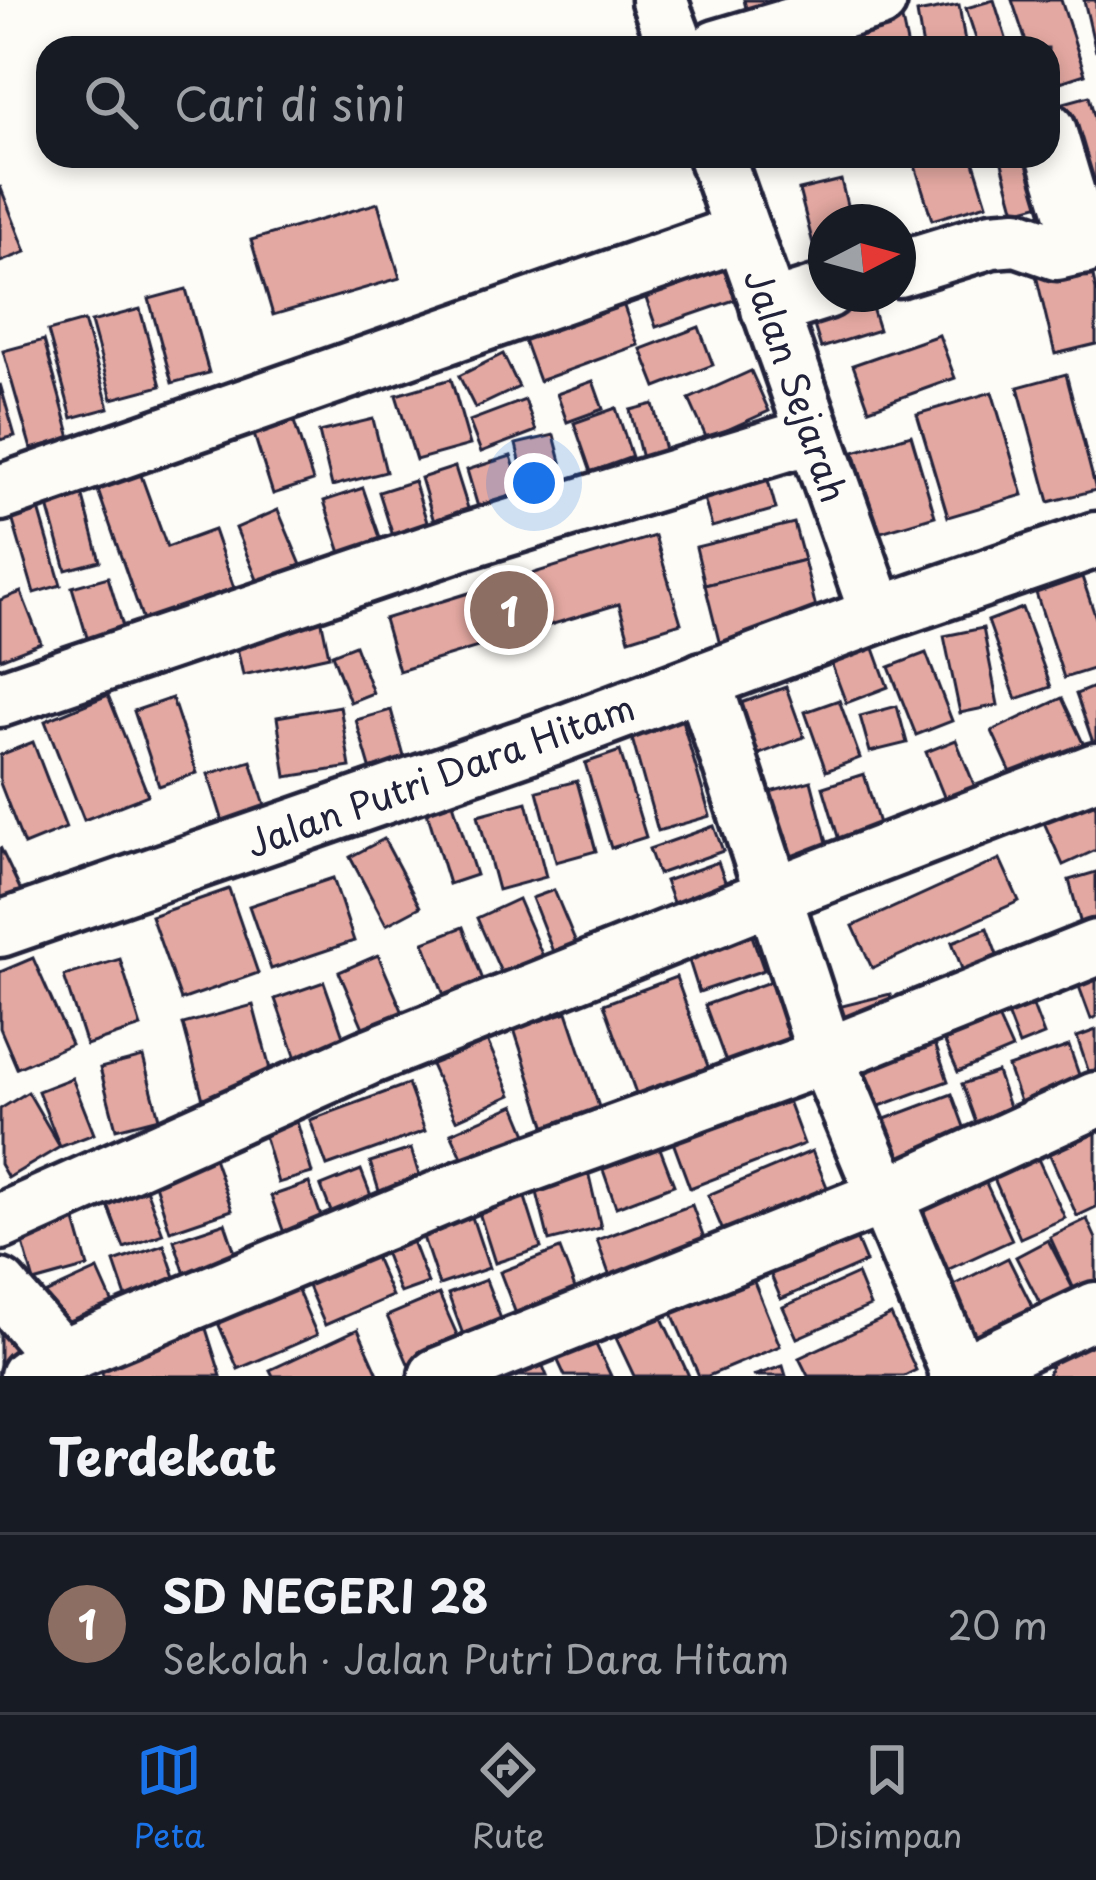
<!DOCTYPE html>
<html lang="id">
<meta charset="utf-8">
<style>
:root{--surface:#171b24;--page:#20242c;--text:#f1f3f6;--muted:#9ea1a6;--line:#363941;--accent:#1a73e8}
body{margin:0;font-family:"Playpen Sans",sans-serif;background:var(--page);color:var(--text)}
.compass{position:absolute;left:808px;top:204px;width:108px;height:108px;border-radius:50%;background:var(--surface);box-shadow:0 6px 18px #0003;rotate:84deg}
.you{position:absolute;left:534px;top:483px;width:42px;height:42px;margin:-30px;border:9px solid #fff;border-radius:50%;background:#1a73e8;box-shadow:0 0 0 18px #1a73e833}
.badge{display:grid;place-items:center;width:78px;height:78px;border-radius:50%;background:var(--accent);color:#fff;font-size:39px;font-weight:700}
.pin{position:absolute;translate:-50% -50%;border:6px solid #fff;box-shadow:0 3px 12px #0006}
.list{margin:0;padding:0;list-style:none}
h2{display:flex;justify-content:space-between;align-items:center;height:156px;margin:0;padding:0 48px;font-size:51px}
h2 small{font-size:39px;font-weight:400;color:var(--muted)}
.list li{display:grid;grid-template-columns:78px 1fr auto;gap:36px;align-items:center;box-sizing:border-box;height:180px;padding:0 48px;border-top:3px solid var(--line)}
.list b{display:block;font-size:45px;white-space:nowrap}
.list p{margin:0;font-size:39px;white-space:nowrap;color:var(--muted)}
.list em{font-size:39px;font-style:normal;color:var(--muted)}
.icon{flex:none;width:66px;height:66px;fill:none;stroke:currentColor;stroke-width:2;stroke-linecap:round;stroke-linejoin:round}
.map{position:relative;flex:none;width:1096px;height:1376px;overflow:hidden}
.search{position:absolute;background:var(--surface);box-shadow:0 6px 18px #0003;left:36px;right:36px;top:36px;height:132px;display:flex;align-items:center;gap:30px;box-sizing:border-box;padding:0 42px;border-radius:36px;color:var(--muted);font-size:45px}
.sheet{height:336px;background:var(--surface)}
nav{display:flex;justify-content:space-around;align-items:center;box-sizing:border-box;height:168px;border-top:3px solid var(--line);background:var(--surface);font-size:33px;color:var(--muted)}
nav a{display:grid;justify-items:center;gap:6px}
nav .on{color:var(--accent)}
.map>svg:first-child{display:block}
.building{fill:#e3a8a1;stroke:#22223b;stroke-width:3}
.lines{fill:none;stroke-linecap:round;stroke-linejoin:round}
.minor-casing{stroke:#22223b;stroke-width:63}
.minor{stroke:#fdfcf7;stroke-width:54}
.labels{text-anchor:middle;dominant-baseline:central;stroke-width:12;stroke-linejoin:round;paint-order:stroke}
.street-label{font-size:36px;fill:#22223b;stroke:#fdfcf7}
</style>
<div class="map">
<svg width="1096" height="1376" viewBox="0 0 1096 1376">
<rect width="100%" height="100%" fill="#fdfcf7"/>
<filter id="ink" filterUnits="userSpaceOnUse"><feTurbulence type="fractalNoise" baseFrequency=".00833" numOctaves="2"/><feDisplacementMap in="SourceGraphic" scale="24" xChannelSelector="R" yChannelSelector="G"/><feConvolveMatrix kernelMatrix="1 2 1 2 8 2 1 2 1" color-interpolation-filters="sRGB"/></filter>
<g filter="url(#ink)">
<g class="building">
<path d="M744 0H790L747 12Z"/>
<path d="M994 0 1009 48H979L966 8Z"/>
<path d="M1012 0H1061L1085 74 1048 86V48H1028Z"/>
<path d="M1084 0H1096V52Z"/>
<path d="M959 5 966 48H923L917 13Z"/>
<path d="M902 20 908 48H858L854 31Z"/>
<path d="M1089 96 1096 123V207L1049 107Z"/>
<path d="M912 156H972L987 204 932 220Z"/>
<path d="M1000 156H1041L1053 201 1015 211Z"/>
<path d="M841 180 851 222H826V261L818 263 799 190Z"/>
<path d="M0 186 26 252 0 262Z"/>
<path d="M378 203 400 278 273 315 251 240Z"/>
<path d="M730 261 740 298 656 327 642 287Z"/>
<path d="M1090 263 1096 290V344L1055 354 1036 275Z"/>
<path d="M186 289 209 373 172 383 149 299Z"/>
<path d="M868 295 879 330 821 348 810 313Z"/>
<path d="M622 301 638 345 539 381 523 337Z"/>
<path d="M140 309 161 386 112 399 91 322Z"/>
<path d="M84 321 109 408 72 418 48 331Z"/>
<path d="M699 327 713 365 656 387 641 349Z"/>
<path d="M939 335 955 378 869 409 853 365Z"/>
<path d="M44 340 71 438 31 449 3 351Z"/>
<path d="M503 354 519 387 475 408 459 376Z"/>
<path d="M751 371 769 411 707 439 689 399Z"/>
<path d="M1066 374 1096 490 1049 502 1018 387Z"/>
<path d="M451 379 470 445 416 460 396 395Z"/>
<path d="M593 381 603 409 567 422 557 394Z"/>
<path d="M0 384 15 436 0 440Z"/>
<path d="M992 392 1023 495 948 517 917 414Z"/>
<path d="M525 400 536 431 481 452 469 421Z"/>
<path d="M653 404 669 465 645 471 630 410Z"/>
<path d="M616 408 632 457 591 472 574 423Z"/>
<path d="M291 412 313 481 273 494 251 425Z"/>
<path d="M373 419 386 472 332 486 319 432Z"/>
<path d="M554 435 567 485 528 494 516 444Z"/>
<path d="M911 435 935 516 878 533 854 452Z"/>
<path d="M511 456 528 509 483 524 467 470Z"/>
<path d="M764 466 776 509 712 527 700 484Z"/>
<path d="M138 467 167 547 214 530 234 588 143 620 95 482Z"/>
<path d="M455 467 473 524 438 535 421 478Z"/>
<path d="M414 481 434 544 399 555 379 492Z"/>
<path d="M79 482 100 561 66 570 44 491Z"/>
<path d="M363 488 382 543 342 556 324 501Z"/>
<path d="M39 509 61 585 34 593 12 518Z"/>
<path d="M278 510 301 565 258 582 236 528Z"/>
<path d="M794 523 804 560 705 585 696 547Z"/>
<path d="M655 536 681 623 629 639 619 604 399 671 384 619Z"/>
<path d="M804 560 821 628 722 653 705 585Z"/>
<path d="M108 577 125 633 89 644 72 587Z"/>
<path d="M1082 577 1096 618V668L1064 678 1036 593Z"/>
<path d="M21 592 41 643 0 659V600Z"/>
<path d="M1022 608 1051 687 1016 699 988 621Z"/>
<path d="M321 618 329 656 243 675 235 638Z"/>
<path d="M983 628 998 705 960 713 944 636Z"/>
<path d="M872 643 888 687 846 703 830 660Z"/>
<path d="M355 645 373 693 350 702 332 654Z"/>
<path d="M926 653 952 721 916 735 889 667Z"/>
<path d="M1096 686V747L1095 748 1076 694Z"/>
<path d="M786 687 804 737 749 758 730 707Z"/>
<path d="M108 695 148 795 84 820 45 721Z"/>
<path d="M172 698 197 773 159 786 134 711Z"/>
<path d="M1062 698 1090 758 1019 790 992 731Z"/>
<path d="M839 700 860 758 826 771 805 712Z"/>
<path d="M340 706 350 767 286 777 277 717Z"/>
<path d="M897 706 907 743 870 752 860 716Z"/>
<path d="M391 710 408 771 374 781 356 720Z"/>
<path d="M682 720 710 816 658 831 631 735Z"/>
<path d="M956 740 979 797 949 809 926 752Z"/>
<path d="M33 742 66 828 24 845 0 783V755Z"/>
<path d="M620 751 646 837 611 848 585 763Z"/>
<path d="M251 761 268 815 225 828 208 774Z"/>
<path d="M864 774 880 827 839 840 823 787Z"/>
<path d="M577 781 596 851 556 862 537 791Z"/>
<path d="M811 781 831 858 786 870 766 793Z"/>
<path d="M1091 796 1096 807V850L1063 865 1042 818Z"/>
<path d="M527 802 546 877 498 890 478 815Z"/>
<path d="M453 803 476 875 449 884 427 812Z"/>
<path d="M714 826 723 851 658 874 649 849Z"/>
<path d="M384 839 420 907 386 925 350 857Z"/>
<path d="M0 847 24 897 0 911Z"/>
<path d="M1000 859 1019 901 872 968 853 926Z"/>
<path d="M718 862 733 903 680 921 665 881Z"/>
<path d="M1096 872V928L1083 932 1069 880Z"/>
<path d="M333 878 354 941 271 969 249 906Z"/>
<path d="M229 889 258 973 181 1000 151 916Z"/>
<path d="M554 890 580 952 557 962 532 898Z"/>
<path d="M518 899 545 961 504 979 477 918Z"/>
<path d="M463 927 489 996 450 1011 424 942Z"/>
<path d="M987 928 1000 963 965 977 952 942Z"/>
<path d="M750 930 764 970 699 992 686 951Z"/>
<path d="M378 955 407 1022 368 1039 339 972Z"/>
<path d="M33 958 71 1044 17 1068 0 1028V972Z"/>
<path d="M120 959 141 1027 86 1045 64 976Z"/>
<path d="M1096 962V1017L1091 1019 1073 970Z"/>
<path d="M676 977 709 1069 637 1096 604 1004Z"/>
<path d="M775 980 800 1047 730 1073 705 1005Z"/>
<path d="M324 982 347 1047 298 1064 275 999Z"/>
<path d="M1025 985 1044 1035 1019 1045 1000 996Z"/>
<path d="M890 994 897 1020 841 1034 834 1008Z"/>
<path d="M991 1002 1012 1049 958 1072 938 1026Z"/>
<path d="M253 1005 275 1088 205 1107 183 1024Z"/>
<path d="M567 1012 600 1110 546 1128 514 1029Z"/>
<path d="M1096 1030V1087L1094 1088 1077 1037Z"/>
<path d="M483 1031 511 1095 456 1120 427 1056Z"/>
<path d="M931 1032 948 1081 877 1107 860 1058Z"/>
<path d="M1069 1046 1085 1092 1024 1113 1008 1067Z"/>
<path d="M143 1057 159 1118 116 1129 100 1068Z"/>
<path d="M997 1072 1017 1130 983 1142 962 1084Z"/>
<path d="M72 1078 94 1134 60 1147 38 1091Z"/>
<path d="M408 1084 425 1131 327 1166 310 1120Z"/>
<path d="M784 1090 804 1144 690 1188 670 1134Z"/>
<path d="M28 1092 60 1147 8 1178 0 1164V1109Z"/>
<path d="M952 1094 971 1146 897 1175 877 1122Z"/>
<path d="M515 1105 530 1141 467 1168 451 1133Z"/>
<path d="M297 1122 312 1173 278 1183 263 1132Z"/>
<path d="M1096 1123V1207L1077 1216 1046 1146Z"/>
<path d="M653 1130 674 1185 616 1207 596 1150Z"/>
<path d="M1033 1148 1065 1218 1020 1238 989 1167Z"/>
<path d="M411 1149 425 1194 384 1207 370 1162Z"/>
<path d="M812 1151 832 1199 728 1243 708 1195Z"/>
<path d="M213 1155 232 1210 170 1231 152 1175Z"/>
<path d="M587 1167 601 1228 549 1241 534 1180Z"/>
<path d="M361 1170 377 1211 337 1227 321 1186Z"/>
<path d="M980 1170 1012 1240 938 1274 906 1204Z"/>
<path d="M309 1183 328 1236 290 1250 271 1196Z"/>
<path d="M521 1185 541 1248 495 1263 475 1200Z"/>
<path d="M145 1186 163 1234 124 1248 106 1200Z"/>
<path d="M468 1205 489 1268 439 1285 418 1222Z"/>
<path d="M692 1205 710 1254 614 1288 597 1240Z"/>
<path d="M1087 1219 1096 1239V1290L1078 1298 1050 1237Z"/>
<path d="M75 1221 88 1267 34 1282 21 1236Z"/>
<path d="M225 1223 242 1273 190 1290 174 1240Z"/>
<path d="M851 1226 866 1262 781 1299 766 1263Z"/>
<path d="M407 1228 428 1283 400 1293 379 1239Z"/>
<path d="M367 1239 392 1296 325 1325 300 1268Z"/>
<path d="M1048 1240 1080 1302 1048 1319 1016 1257Z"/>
<path d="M164 1245 182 1297 132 1315 114 1262Z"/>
<path d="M560 1249 581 1304 521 1327 500 1272Z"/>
<path d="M1008 1258 1039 1320 974 1354 942 1291Z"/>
<path d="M98 1270 118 1315 65 1340 43 1295Z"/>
<path d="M750 1272 780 1346 708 1376H699L669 1306Z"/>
<path d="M857 1274 870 1306 797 1338 783 1307Z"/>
<path d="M291 1275 317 1335 238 1369 212 1309Z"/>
<path d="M486 1280 506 1332 468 1348 448 1294Z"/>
<path d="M439 1294 462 1346 410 1368 387 1316Z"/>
<path d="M891 1315 916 1370 904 1376H808L799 1358Z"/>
<path d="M202 1316 221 1376H103L94 1351Z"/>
<path d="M661 1316 689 1376H634L616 1338Z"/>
<path d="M0 1320 24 1360 0 1375Z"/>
<path d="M358 1329 379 1376H273L270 1370Z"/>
<path d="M589 1330 611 1376H565L552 1348Z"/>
<path d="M1060 1334 1096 1344V1376H1048Z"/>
<path d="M538 1354 547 1376H488Z"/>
<path d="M783 1366 786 1376H753Z"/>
</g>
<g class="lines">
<g class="minor-casing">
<g id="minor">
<path d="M659 0 677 48"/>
<path d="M717 48 879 0"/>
<path d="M1048 130 1083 247"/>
<path d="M716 156 878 615"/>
<path d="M898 269 992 240 1017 238 1057 252 1096 243"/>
<path d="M769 309 826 291"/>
<path d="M0 493 743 232"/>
<path d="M703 680 826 1056 960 1376"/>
<path d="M0 699 465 541 814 435"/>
<path d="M0 929 550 738 878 615 1096 540"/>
<path d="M0 1222 366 1058 771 896 1096 771"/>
<path d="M0 1287 60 1357"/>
<path d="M28 1376 60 1357 467 1187 826 1056 1096 948"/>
<path d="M437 1376 886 1196 1096 1100"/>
<path d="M957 1376 1096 1310"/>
</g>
</g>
<use href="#minor" class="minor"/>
</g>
</g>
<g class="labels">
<g class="street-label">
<text transform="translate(797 385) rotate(71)">Jalan Sejarah</text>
<text transform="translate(440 774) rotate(-20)">Jalan Putri Dara Hitam</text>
</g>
</g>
</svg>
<svg class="compass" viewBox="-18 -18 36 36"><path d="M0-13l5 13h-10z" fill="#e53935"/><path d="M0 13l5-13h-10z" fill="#9ea1a6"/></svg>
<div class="you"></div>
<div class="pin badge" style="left:509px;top:610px;background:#8d6e63">1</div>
<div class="search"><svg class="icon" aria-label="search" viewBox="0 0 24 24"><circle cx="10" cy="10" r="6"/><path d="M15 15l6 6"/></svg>Cari di sini</div>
</div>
<section class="sheet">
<h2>Terdekat<small></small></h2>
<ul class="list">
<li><span class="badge" style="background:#8d6e63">1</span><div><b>SD NEGERI 28</b><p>Sekolah · Jalan Putri Dara Hitam</p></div><em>20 m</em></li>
</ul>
</section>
<nav>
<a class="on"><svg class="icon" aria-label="map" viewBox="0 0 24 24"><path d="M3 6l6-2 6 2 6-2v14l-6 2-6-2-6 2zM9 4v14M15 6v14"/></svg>Peta</a>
<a><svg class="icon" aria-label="directions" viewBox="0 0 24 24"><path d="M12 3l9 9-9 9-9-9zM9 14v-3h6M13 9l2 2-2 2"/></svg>Rute</a>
<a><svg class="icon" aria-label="saved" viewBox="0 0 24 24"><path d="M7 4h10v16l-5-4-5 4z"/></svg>Disimpan</a>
</nav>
